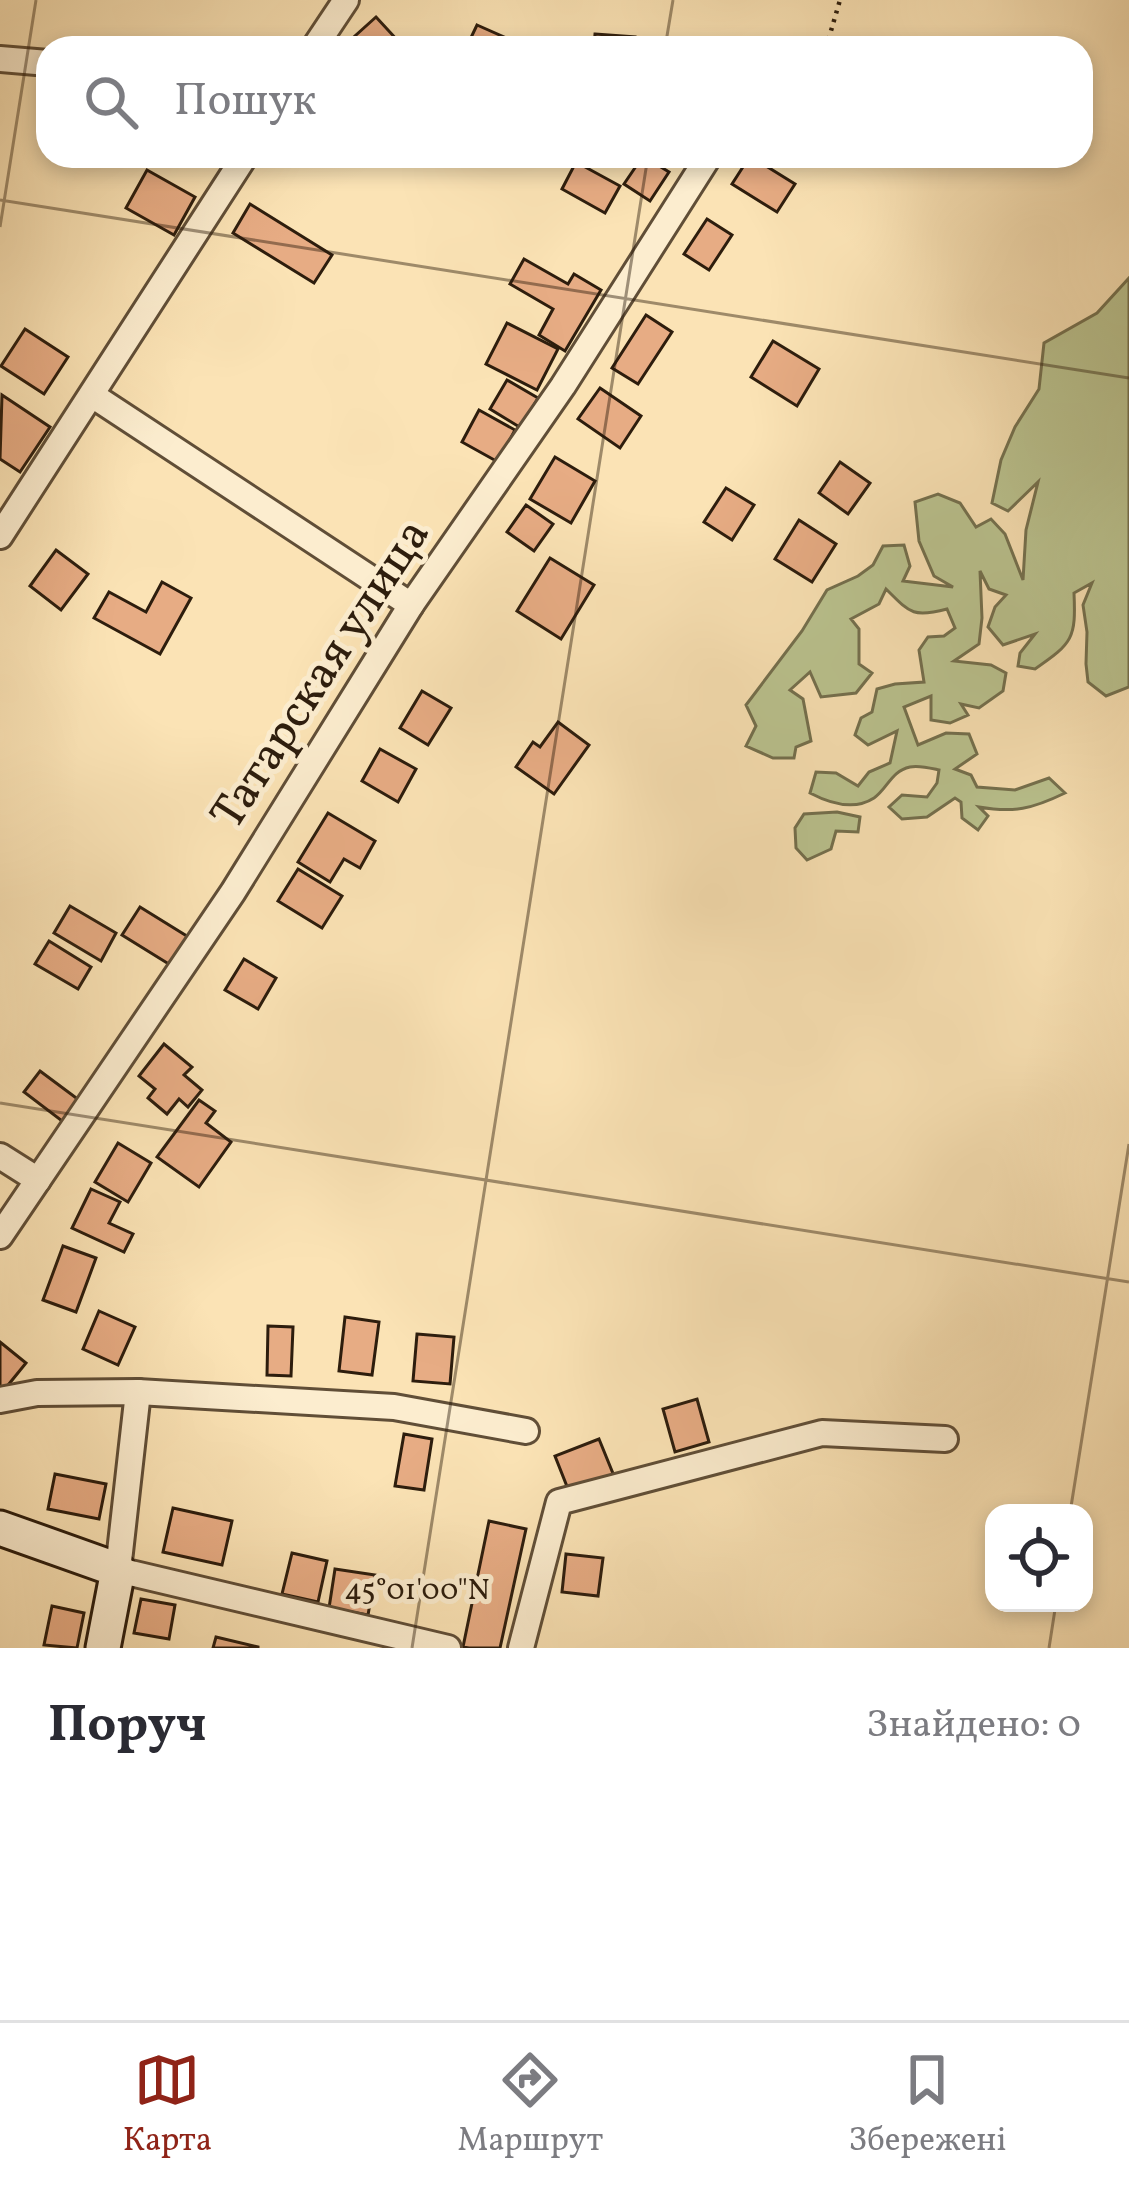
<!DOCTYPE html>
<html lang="uk">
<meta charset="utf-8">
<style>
:root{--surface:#fff;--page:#f2f2f3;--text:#2b2b33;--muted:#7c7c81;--line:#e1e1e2;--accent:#8f2418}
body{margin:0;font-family:Vollkorn,serif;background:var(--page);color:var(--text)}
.controls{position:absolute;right:36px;bottom:36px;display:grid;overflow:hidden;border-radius:24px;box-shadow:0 6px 18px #0003}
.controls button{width:108px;height:108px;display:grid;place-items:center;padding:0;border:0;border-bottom:3px solid var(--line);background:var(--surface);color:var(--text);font:60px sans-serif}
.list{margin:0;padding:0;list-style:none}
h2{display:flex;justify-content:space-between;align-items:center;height:156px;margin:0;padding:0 48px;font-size:51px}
h2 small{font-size:39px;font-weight:400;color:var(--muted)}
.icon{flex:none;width:66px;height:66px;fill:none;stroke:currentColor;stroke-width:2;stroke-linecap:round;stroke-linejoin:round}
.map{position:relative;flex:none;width:1129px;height:1648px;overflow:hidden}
.search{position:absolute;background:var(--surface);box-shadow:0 6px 18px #0003;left:36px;right:36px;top:36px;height:132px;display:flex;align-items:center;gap:30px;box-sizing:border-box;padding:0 42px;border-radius:36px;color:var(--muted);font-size:45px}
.sheet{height:372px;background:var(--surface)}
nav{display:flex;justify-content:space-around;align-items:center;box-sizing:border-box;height:168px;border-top:3px solid var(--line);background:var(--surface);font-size:33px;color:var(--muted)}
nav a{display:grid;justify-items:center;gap:6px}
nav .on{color:var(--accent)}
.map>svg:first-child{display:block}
.green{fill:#bbc490;stroke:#74704e;stroke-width:3}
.building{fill:#e7ac84;stroke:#2d1d0d;stroke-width:3}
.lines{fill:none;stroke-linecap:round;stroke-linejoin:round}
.street-casing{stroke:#604e37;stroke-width:30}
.secondary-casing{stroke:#2d1d0d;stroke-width:39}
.path{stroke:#2d1d0d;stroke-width:4.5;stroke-dasharray:3 6;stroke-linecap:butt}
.street{stroke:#fcedcf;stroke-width:24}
.secondary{stroke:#fcedcf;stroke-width:33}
.ticks{fill:none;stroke:#2d1d0d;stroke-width:3;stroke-opacity:0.45}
.labels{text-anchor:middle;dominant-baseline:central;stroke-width:10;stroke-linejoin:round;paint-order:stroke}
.street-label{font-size:48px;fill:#2d1d0d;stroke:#fcedcf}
.ticks-label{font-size:30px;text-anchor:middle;fill:#2d1d0d;stroke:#fcedcf;stroke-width:10;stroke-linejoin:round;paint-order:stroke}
</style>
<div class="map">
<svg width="1129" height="1648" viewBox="0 0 1129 1648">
<rect width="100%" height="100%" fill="#fbe3b5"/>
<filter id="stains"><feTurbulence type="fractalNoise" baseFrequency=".00167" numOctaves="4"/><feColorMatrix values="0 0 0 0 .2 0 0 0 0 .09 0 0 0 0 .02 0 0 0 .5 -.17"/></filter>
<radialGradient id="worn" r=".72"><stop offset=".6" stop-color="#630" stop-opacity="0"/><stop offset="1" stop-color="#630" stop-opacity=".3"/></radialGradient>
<g class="green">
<path d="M1129 278V687L1106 696 1088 682 1086 664 1087 632 1083 605 1092 583 1074 593C1076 638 1073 643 1035 669L1018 666 1020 653 1035 634 1003 645 988 627 995 607 1006 595 989 589 980 571 982 618 979 644 954 661 991 665 1006 673 1003 691 979 708 961 704 968 715 950 723 931 720V696L904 707 918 745 946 733 969 734 977 754 955 769 971 775 977 787 1015 790 1049 778 1065 793C1032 809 1014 813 979 807L988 816 978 830 962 818 961 802 955 798 927 817 902 819 889 807 902 795 927 797 937 783 939 770C930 768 919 765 910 767 891 771 888 788 874 798 854 811 829 803 810 793L816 772 836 773 858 786 869 772 890 763 897 731 868 745 855 735 861 718 872 712 877 689 895 684 924 682 919 650 928 637 944 636 955 628 947 609C913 618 910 613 886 589L879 604 851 619 859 629V664L872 673 856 693 821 697 810 672 790 690 803 699 811 741 796 747 794 758H773L746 746 756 726 746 705 802 631 827 590 858 576 873 565 883 546 904 545 910 566 903 581 953 587 934 576 919 541 915 502 938 494 960 503 976 527 991 519 1005 534 1023 580 1026 530 1038 482 1008 511 992 503 1001 460 1015 427 1039 389 1044 343 1097 313Z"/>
<path d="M837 812 860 817 858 832 836 831 831 849 807 860 796 848 795 828 804 814Z"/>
</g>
<g class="building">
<path d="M376 17 400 43 394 48H347L345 45Z"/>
<path d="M477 25 511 40 507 48H466Z"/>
<path d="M595 34 635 37 634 48H594Z"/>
<path d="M44 86H48V132L38 131Z"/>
<path d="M643 156 669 172 650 201 624 184Z"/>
<path d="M750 156 795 184 777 212 732 184Z"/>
<path d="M576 162 620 186 605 213 562 189Z"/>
<path d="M147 170 195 197 174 235 126 208Z"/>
<path d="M250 204 332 255 314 283 233 233Z"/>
<path d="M707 219 732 235 709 270 684 254Z"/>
<path d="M524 259 568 284 574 274 601 290 565 351 539 335 553 309 510 284Z"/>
<path d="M646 315 672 332 638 384 612 368Z"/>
<path d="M507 323 558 349 537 390 486 364Z"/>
<path d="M25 329 68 357 44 394 1 366Z"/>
<path d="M773 341 819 369 797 406 751 377Z"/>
<path d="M507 380 538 398 521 428 490 409Z"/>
<path d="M600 388 641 416 620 448 578 419Z"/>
<path d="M2 395 50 427 20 472 0 459Z"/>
<path d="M479 410 515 430 498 462 462 442Z"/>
<path d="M555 457 595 481 571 523 530 499Z"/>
<path d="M840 462 870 483 848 514 819 493Z"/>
<path d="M726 488 754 505 732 540 704 522Z"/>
<path d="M526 505 553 524 534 551 507 532Z"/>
<path d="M799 520 836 544 812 582 775 559Z"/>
<path d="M56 550 88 574 61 610 30 586Z"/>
<path d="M550 558 594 585 561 639 517 611Z"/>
<path d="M162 582 191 598 160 654 94 618 109 592 146 612Z"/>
<path d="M422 691 451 708 428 745 400 728Z"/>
<path d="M558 722 589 745 554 794 516 767 533 742 540 747Z"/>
<path d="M380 749 416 769 398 802 362 781Z"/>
<path d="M328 813 375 841 360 868 344 859 330 882 298 862Z"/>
<path d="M298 869 342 896 322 928 278 901Z"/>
<path d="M70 906 116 933 101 961 54 933Z"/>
<path d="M140 907 190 938 172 966 122 935Z"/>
<path d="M49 941 91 967 78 989 35 964Z"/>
<path d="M244 959 276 978 258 1009 225 990Z"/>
<path d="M164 1044 192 1067 184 1075 202 1090 188 1107 179 1099 167 1114 148 1098 155 1089 139 1076Z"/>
<path d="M40 1071 83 1103 66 1124 24 1092Z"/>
<path d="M199 1100 215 1111 206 1123 231 1142 199 1187 157 1157Z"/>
<path d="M118 1143 151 1163 128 1202 95 1182Z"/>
<path d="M91 1189 120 1202 109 1223 133 1234 124 1252 72 1228Z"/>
<path d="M63 1246 96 1258 76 1312 43 1300Z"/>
<path d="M99 1311 135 1327 118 1365 83 1349Z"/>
<path d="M345 1317 379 1322 372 1375 339 1371Z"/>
<path d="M268 1326 293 1327 291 1376 267 1375Z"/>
<path d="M417 1334 454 1337 450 1384 413 1381Z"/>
<path d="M0 1342 26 1363 0 1395Z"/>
<path d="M697 1399 709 1442 675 1452 663 1409Z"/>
<path d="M404 1434 432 1439 424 1490 395 1486Z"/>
<path d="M599 1439 614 1476 570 1494 555 1456Z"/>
<path d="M55 1474 106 1484 99 1519 48 1509Z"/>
<path d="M173 1508 232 1521 222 1565 163 1552Z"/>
<path d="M489 1521 526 1529 500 1648H469L463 1647Z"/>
<path d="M292 1553 327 1561 318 1602 282 1594Z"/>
<path d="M566 1554 603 1558 598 1596 562 1592Z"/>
<path d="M335 1569 375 1575 368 1615 329 1608Z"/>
<path d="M141 1599 175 1605 169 1639 134 1633Z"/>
<path d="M52 1606 84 1613 77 1648 44 1645Z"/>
<path d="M216 1637 258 1647V1648H213Z"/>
</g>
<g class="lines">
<g class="street-casing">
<g id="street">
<path d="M314 48 346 0"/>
<path d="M0 59 48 63"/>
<path d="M92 395 411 605"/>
<path d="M0 536 245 156"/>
<path d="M0 1156 38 1180"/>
<path d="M0 1236 233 892 411 605 563 386 709 156"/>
<path d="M138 1392 118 1570 448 1648"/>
<path d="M0 1400 37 1393 138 1392 394 1407 526 1431"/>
<path d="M521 1648 559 1502 822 1433 945 1439"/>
</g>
</g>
<g class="secondary-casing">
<path id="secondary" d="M0 1528 118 1570 103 1648"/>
</g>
<path class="path" d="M826 48 840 0"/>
<use href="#street" class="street"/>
<use href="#secondary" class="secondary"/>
</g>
<path class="ticks" d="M665 48 673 0M0 200 1129 378M0 227 36 0M0 1103 1129 1282M1070 1513 1129 1144M412 1648 648 156M1049 1648 1056 1603"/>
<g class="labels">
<g class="street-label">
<text transform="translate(322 675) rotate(-57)">Татарская улица</text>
</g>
</g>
<g class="ticks-label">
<text x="417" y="1599">45°01'00"N</text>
</g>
<rect width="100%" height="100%" filter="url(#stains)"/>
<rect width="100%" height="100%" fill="url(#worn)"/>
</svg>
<div class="controls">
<button><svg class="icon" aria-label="locate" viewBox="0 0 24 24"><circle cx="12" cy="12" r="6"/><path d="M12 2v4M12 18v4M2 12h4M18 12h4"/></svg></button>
</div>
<div class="search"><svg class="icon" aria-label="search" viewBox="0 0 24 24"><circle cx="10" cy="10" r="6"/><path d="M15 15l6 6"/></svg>Пошук</div>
</div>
<section class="sheet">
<h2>Поруч<small>Знайдено: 0</small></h2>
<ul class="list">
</ul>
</section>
<nav>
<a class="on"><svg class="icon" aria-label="map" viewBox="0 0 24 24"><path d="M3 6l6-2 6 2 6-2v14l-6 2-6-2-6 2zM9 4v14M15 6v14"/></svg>Карта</a>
<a><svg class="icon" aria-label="directions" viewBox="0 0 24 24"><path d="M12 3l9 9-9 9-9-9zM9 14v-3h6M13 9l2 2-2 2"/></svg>Маршрут</a>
<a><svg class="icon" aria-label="saved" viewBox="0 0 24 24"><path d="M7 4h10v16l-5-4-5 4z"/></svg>Збережені</a>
</nav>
